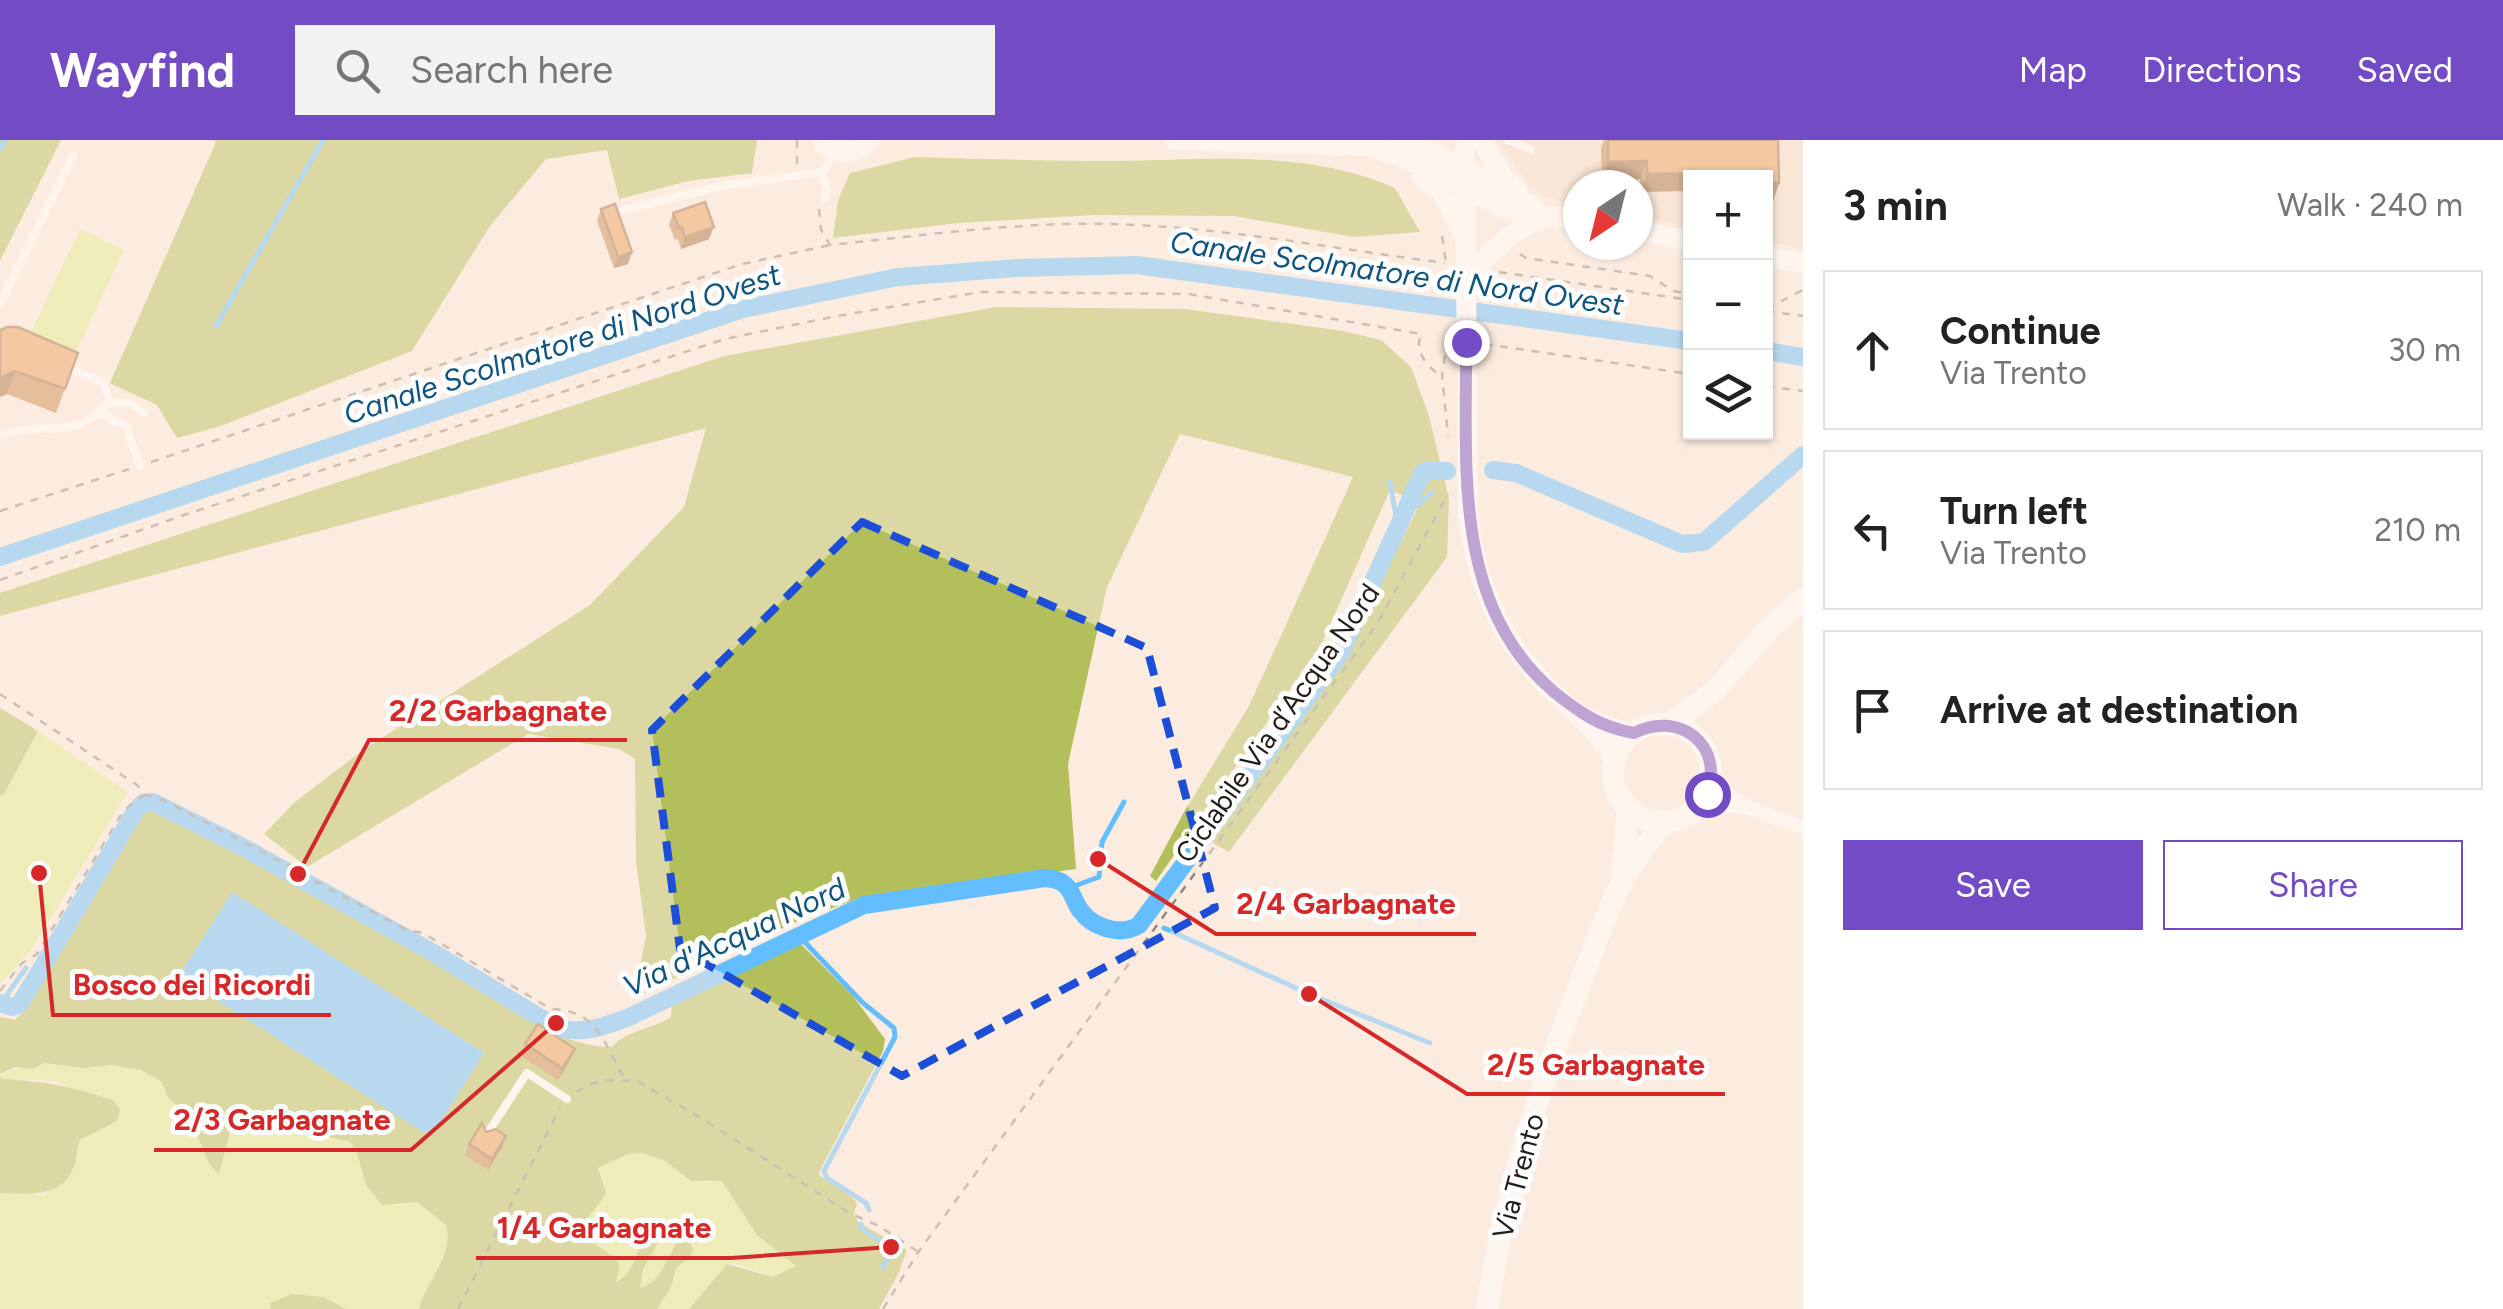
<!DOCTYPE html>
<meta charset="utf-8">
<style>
:root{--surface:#fff;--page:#f2f2f2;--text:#222;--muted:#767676;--line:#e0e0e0;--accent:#734bc4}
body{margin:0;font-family:Figtree,sans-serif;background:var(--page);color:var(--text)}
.controls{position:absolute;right:30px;top:30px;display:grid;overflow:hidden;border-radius:0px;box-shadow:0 2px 8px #0004}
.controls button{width:90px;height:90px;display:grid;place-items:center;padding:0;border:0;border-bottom:2px solid var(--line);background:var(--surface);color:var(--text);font:50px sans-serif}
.compass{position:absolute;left:1563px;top:30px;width:90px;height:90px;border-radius:50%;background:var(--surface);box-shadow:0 2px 8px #0004;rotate:215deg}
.stop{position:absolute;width:30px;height:30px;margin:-22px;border:8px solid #734bc4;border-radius:50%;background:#fff}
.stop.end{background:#734bc4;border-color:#fff;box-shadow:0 2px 10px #0008}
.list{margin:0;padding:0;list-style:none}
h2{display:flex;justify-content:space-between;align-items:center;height:130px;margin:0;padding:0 40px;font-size:42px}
h2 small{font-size:32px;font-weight:400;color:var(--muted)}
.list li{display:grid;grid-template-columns:65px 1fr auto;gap:30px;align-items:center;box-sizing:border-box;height:160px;margin:0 20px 20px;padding:0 20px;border:2px solid var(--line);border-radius:0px}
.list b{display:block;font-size:38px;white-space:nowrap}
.list p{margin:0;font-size:32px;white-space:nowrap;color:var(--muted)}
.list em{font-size:32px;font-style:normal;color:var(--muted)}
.actions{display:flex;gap:20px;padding:30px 40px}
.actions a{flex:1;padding:22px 0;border:2px solid var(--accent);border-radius:0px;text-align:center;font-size:35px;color:var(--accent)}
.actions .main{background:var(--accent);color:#fff}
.icon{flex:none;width:55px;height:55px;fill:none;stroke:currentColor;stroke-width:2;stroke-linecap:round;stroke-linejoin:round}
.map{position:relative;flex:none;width:1803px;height:1169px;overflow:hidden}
header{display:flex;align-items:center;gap:60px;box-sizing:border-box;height:140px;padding:0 50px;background:var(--accent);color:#fff}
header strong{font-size:48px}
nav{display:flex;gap:55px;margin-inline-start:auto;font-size:35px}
.search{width:700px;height:90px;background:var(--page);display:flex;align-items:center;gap:25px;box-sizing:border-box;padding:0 35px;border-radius:0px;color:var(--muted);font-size:38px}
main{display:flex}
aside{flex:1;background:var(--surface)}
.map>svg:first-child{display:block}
.built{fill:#f8dec9}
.green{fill:#deeb89}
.forest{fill:#b3bf5a;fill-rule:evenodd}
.water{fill:#64befe}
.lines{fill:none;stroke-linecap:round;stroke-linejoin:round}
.stream{stroke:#64befe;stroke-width:5}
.canal{stroke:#64befe;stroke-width:18}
.path{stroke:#93887f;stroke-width:2.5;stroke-dasharray:8 8;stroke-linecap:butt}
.lane{stroke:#fff;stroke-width:8}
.street{stroke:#fff;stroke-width:14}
.secondary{stroke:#fff;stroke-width:20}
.primary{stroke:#fff;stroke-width:22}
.wall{fill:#c9874a}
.shaded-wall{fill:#a46e3c}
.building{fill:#ea9d56;stroke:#a46e3c;stroke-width:2.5}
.route{stroke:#734bc4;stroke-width:12}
.marked{fill:none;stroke:#1d4ed8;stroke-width:8;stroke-dasharray:20 12;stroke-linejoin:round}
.labels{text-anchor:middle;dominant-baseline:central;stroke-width:10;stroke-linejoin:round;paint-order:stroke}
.street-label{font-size:28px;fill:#231c17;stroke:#fdfdfd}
.water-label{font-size:30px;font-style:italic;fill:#10547e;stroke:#fdfdfd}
.leader{fill:none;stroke:#d62828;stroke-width:4}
.callout-dot{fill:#d62828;stroke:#fdfdfd;stroke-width:4}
.callout-label{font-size:30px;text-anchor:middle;font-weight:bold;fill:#d62828;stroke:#fdfdfd;stroke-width:10;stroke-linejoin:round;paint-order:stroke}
</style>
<header>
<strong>Wayfind</strong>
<div class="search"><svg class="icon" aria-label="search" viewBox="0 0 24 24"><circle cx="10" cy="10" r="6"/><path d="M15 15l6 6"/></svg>Search here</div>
<nav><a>Map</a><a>Directions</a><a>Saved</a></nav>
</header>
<main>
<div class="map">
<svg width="1803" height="1169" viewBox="0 0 1803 1169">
<rect width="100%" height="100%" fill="#fcece0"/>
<path class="built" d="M1497 0H1803V109L1766 101V38H1690V87L1638 77V45H1578V66L1546 57 1528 44Z"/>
<g class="green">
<path d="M80 89 124 110 71 222 27 201Z"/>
<path d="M38 591 128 652 31 810 0 844V656L4 654Z"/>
<path d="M43 923 84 928 111 925 141 930 162 942 167 956 190 979 209 1023 219 1035 233 981 242 978 260 983 299 977 315 994 350 1001 356 1011 362 1035 395 1066 417 1062 446 1085C454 1117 427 1138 419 1169H346L323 1157 271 1163V1169H0V1053L45 1055 74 1026 80 1000 117 981 91 952 76 951 55 941 2 939 0 936C13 925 29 931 43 923Z"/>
<path d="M641 1013 664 1020 691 1041 705 1043 722 1040 757 1095 795 1122 797 1127 773 1137 733 1123 723 1128 689 1169H657L671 1147 676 1128 690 1117 673 1106 666 1118 665 1130 646 1148H639L643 1129 668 1084 637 1111 631 1130 615 1142 616 1119 595 1102 583 1098C581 1063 615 1070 598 1028L628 1014Z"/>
</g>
<g class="forest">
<path d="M0 0H61L0 121Z"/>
<path d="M213 0H757L752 33 688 41 619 59 607 10 546 19 490 86 412 211 221 286 177 298 157 265 110 243 216 2Z"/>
<path d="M915 17C982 19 1048 21 1115 21 1207 20 1308 9 1395 48L1420 92 1353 97 1234 76 1095 75 958 83 833 98 838 60 850 33Z"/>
<path d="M996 167 1185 169 1343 191 1381 200 1411 227 1429 276 1449 359 1447 417 1229 712 1209 701 1344 518 1420 363 1390 350 1321 505 1156 741 1150 736 1184 672 1249 566 1353 337 1180 294 1107 447 1068 624 1076 729 859 758 798 781 642 854 638 838 646 796 636 721 635 619 619 609 528 594 307 727 264 694 295 662 363 610 590 465 684 367 706 288 0 476V453L724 216Z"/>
<path d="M0 568 38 591 4 654 0 656Z"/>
<path d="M148 668 364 779 513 867C540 890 578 907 612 907 624 891 653 889 671 877L672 864 676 861 799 802 853 856 885 899 883 911 819 1032 820 1036 852 1057 857 1063 854 1074 858 1082 907 1110 898 1134 879 1169H689L727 1124 773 1137 796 1126 757 1095 722 1041H691L664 1020 641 1013 628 1014 598 1028 606 1053C598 1069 581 1078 583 1097 590 1100 617 1117 619 1124 620 1130 617 1136 616 1142 646 1125 626 1100 669 1083L643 1129 640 1148C666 1140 664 1114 683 1096H688L693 1109 690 1117 676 1128 671 1147 657 1169H419C427 1139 454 1116 446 1085L417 1062 382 1065 366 1045 356 1011 350 1002 315 994 299 977 260 983 242 978 233 981 219 1035 209 1023 190 979 167 956 162 942 141 930 111 925 84 928 44 923 33 929 15 927 0 934V877L15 880 24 871 73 791 88 756 107 735 131 689ZM232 753 484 913 431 996Z"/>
<path d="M0 936 2 939C45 941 73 947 113 960L120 969 117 981 80 1000C77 1008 77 1016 75 1024 63 1059 30 1054 0 1053Z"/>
<path d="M292 1154 323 1157 346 1169H271L270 1163Z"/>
</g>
<path class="water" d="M232 752 484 913 431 997 179 836Z"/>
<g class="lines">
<g class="stream">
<path d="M0 10 5 0"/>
<path d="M216 186 323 0"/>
<path d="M1390 342 1398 387"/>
<path d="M1402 378 1432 353"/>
<path d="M297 737 301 728"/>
<path d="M1069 748 1099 737 1102 702 1124 662"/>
<path d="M1145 777 1149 779"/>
<path d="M1164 788 1309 854 1430 903"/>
<path d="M798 795 863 863 894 888 895 897 824 1031 827 1038 866 1063 869 1070"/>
<path d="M1 863 26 828"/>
<path d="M554 886 561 876"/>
<path d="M861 1084 862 1089 892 1109 883 1127"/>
</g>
<g class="canal">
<path d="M1766 211 1803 217"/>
<path d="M1493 330 1516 333 1682 404 1704 402 1803 315"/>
<path d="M0 417 743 169 898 137 1017 128 1137 125 1690 201"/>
<path d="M0 863 12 867 20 864 136 670 143 663 153 662 239 705 434 813 554 886C579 896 603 887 627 878L864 765 1045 738C1054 739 1062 740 1068 748 1073 754 1075 763 1080 770 1092 787 1120 797 1139 785L1340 514 1422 334 1427 330 1447 331"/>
</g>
<g class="path">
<path d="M797 24V0"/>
<path d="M819 69 821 90 830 105C908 97 988 86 1066 84 1193 81 1320 107 1445 123"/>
<path d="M1442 96 1446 123"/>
<path d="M1520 114 1526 118 1650 136 1673 151 1690 154"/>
<path d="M1499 132 1690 160"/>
<path d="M1766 165 1772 166 1803 150"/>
<path d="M1766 171 1803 176"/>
<path d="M1447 200 1442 236 1448 296"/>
<path d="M1484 204 1690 234"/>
<path d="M1766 246 1803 251"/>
<path d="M151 322 742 124 830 105"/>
<path d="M0 371 129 329"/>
<path d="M0 440 184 375 725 199 837 176 981 152 1189 154 1421 194C1414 211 1427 228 1442 236"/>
<path d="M0 554 137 645 146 655 163 660 285 724 301 728 313 740 407 790 423 793 551 869C600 871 602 902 625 939"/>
<path d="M0 851 21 824 37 814 124 670 144 655"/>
<path d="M576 952 594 943 610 940 637 941 706 981 849 1073 879 1086 917 1111"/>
<path d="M458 1169 560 968"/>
<path d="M883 1169 919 1111 1377 484 1448 354"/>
</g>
<g class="lane">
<path d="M1508 0 1531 10"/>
<path d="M825 58 827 51 822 32 835 15"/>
<path d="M623 70 721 46 822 32"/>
<path d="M0 164 73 17"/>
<path d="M67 227 103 243 110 263"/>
<path d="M98 272 126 286 140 326"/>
<path d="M0 296C27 283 56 294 83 283 93 279 101 269 110 263H130L144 273"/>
<path d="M485 997 527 933 567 959"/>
</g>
<g class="street">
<path d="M1710 644 1749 668 1803 688"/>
<path d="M1702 662 1743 667"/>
</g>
<g class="secondary">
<path d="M822 0 824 5C840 15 856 15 869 0"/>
<path d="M1174 0 1370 6 1426 27 1503 68 1550 77H1568"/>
<path d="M1397 0 1430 11 1533 66"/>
<path d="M1465 0 1468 374C1475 436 1498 495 1542 541 1571 570 1592 583 1615 620"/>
<path d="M1482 0 1500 33 1518 51"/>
<path d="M1422 38 1441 51 1463 93"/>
<path d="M1638 91 1690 101"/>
<path d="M1766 116 1803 123"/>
<path d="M1466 139C1493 111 1507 91 1546 78"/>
<path d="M1587 578 1610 588 1634 593"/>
</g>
<g class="primary">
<path d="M1669 584 1715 551 1769 489 1803 459"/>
<circle cx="1662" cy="633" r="49"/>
<path d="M1622 734 1628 667"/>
<path d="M1487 1169C1505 1054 1540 944 1583 836 1606 776 1620 730 1666 682"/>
</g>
</g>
<g class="wall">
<path d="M1604 0H1778L1779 43 1773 61H1766V38H1690L1641 52 1640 39 1602 40 1601 8Z"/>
<path d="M601 69 628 124 614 128 597 81Z"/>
<path d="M673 73 709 99 681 109 678 99 675 100 669 85Z"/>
<path d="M0 190 78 213 56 273 7 254Z"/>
<path d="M525 904 570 920 558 940 521 916Z"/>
<path d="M486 992 506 996 502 1007 488 1030 465 1016 469 1004Z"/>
</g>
<g class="shaded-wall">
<path d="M1647 21 1640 39 1602 40 1608 22Z"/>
<path d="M1752 32 1751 38H1690V51L1641 52 1647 34Z"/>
<path d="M1766 43H1779L1773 61H1766Z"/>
<path d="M714 87 709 99 681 109 685 97Z"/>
<path d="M632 112 628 124 614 128 618 117Z"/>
<path d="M15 231 7 254 0 257V238Z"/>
<path d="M575 909 570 920 558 940 562 928Z"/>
<path d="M506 996 502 1007 488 1030 492 1019Z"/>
</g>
<g class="building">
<path d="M1608 0H1778L1779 43H1766V38H1753L1752 32 1647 34V21L1608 22Z"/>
<path d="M705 62 714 87 685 97 682 87 679 88 673 73Z"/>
<path d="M615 64 632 112 618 117 601 69Z"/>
<path d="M7 187H18L78 213 65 249 15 231 0 238V190Z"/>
<path d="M538 884 575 909 562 928 525 904Z"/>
<path d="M482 983 486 992 496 989 506 996 492 1019 469 1004Z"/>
</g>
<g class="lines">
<path class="route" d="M1466 202C1467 323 1451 465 1554 552 1580 573 1600 587 1634 593 1678 570 1725 604 1707 654"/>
</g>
<path d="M0 0H1803V1169H0ZM862 382 1147 508 1215 768 902 936 680 809 652 590Z" fill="#fcece0" fill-opacity=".55" fill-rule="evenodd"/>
<path class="marked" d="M862 382 1147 508 1215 768 902 936 680 809 652 590Z"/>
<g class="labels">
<g class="street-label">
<text transform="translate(1277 583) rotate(-55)">Ciclabile Via d’Acqua Nord</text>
<text transform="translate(1518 1036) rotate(-75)">Via Trento</text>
</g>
<g class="water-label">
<text transform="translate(1397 133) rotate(8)">Canale Scolmatore di Nord Ovest</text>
<text transform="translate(562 204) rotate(-18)">Canale Scolmatore di Nord Ovest</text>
<text transform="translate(734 797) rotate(-25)">Via d'Acqua Nord</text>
</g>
</g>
<path class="leader" d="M298 734L369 600H627M1098 719L1216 794H1476M39 733L53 875H331M1309 854L1467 954H1725M556 883L411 1010H154M891 1107L731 1118H476"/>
<g class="callout-dot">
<circle cx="298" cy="734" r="10"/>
<circle cx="1098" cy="719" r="10"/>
<circle cx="39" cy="733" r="10"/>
<circle cx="1309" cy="854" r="10"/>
<circle cx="556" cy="883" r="10"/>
<circle cx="891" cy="1107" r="10"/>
</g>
<g class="callout-label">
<text x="498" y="581">2/2 Garbagnate</text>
<text x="1346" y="774">2/4 Garbagnate</text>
<text x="192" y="855">Bosco dei Ricordi</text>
<text x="1596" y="935">2/5 Garbagnate</text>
<text x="282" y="990">2/3 Garbagnate</text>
<text x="604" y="1098">1/4 Garbagnate</text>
</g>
</svg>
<div class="controls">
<button>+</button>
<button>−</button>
<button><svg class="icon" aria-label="layers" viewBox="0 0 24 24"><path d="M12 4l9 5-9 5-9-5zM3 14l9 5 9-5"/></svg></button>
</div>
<svg class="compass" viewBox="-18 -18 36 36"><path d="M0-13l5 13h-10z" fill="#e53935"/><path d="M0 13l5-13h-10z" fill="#767676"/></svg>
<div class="stop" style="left:1707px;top:654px"></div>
<div class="stop end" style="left:1466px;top:202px"></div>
</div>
<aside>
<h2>3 min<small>Walk · 240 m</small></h2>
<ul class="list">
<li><svg class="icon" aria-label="ahead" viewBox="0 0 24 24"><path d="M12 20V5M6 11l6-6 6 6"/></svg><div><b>Continue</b><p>Via Trento</p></div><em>30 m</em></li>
<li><svg class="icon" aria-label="left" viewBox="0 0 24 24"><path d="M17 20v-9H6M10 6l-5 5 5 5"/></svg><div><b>Turn left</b><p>Via Trento</p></div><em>210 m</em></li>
<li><svg class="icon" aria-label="arrive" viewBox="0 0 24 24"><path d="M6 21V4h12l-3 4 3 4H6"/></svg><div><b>Arrive at destination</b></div></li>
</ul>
<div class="actions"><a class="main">Save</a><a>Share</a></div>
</aside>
</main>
